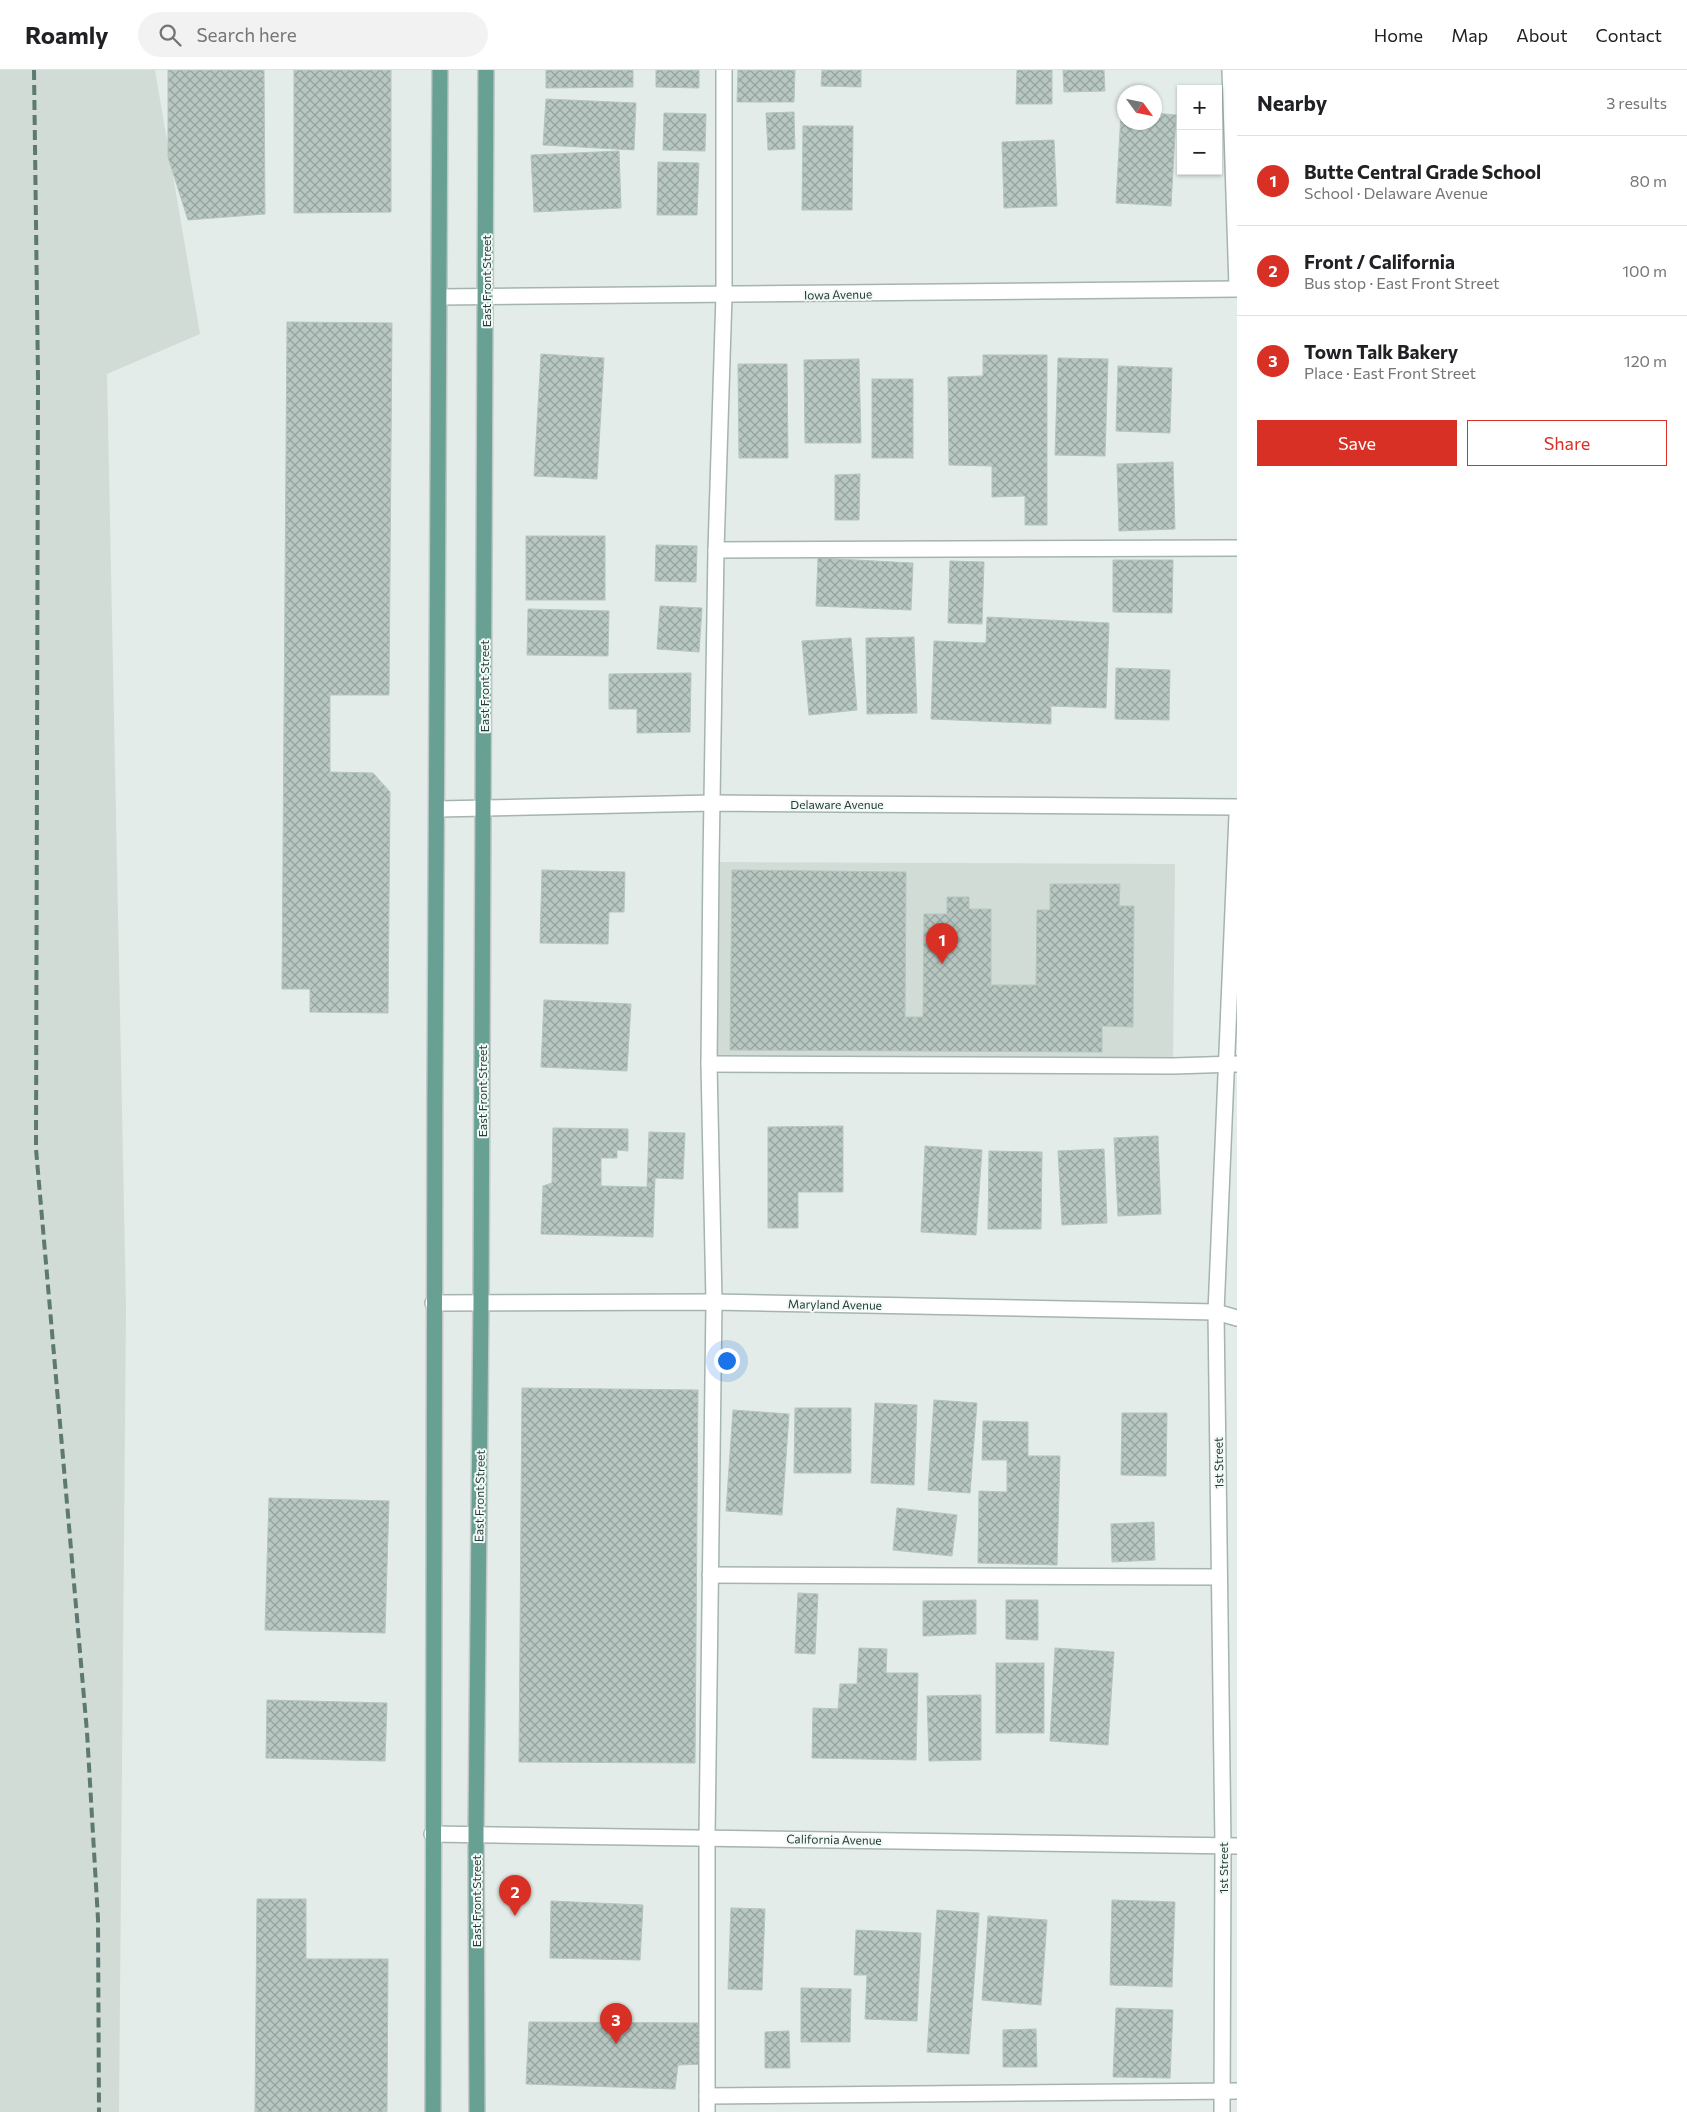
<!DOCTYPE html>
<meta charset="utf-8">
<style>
:root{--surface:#fff;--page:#f2f2f2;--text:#202124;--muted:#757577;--line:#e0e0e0;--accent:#d93025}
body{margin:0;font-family:Commissioner,sans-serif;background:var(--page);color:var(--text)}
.controls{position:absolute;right:15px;top:15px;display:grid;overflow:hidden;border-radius:0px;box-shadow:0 1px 4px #0004}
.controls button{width:45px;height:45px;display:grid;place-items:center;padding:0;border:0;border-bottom:1px solid var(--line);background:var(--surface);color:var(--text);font:25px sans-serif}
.compass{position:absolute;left:1117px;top:15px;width:45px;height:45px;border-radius:50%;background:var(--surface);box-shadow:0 1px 4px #0004;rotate:123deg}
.you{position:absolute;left:726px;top:1290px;width:18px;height:18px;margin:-12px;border:4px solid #fff;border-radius:50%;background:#1a73e8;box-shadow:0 0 0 8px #1a73e833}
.badge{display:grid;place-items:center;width:32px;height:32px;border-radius:50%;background:var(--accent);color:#fff;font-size:16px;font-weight:700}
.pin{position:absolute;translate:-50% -41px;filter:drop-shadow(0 1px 2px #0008)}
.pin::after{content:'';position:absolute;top:26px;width:18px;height:15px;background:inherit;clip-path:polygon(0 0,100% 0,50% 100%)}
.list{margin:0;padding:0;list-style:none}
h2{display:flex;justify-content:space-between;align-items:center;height:65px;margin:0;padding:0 20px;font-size:21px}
h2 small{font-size:16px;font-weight:400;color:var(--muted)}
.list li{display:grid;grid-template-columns:32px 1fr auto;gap:15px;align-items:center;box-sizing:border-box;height:90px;padding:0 20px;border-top:1px solid var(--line)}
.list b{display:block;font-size:19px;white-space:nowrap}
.list p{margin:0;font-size:16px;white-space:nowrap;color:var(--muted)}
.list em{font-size:16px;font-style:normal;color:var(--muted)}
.actions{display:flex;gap:10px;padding:15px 20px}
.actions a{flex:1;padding:11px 0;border:1px solid var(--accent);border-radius:0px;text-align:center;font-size:18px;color:var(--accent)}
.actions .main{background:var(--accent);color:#fff}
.icon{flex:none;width:28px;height:28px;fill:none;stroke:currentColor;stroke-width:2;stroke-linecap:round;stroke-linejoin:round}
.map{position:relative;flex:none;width:1237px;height:2042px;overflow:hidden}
header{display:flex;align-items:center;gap:30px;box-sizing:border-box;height:70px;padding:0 25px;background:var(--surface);border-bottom:1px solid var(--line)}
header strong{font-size:24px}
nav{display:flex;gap:28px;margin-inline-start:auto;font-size:18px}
.search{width:350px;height:45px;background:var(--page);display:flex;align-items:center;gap:12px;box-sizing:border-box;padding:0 18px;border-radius:28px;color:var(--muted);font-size:19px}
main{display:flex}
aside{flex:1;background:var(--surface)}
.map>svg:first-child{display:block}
.built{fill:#d1dcd7}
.building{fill:url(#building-cross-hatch);stroke:#b5c6bf}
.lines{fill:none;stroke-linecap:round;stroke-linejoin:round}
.lane-casing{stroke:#a5b4af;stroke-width:18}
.street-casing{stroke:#a5b4af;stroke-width:18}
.primary-casing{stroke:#c1c9c7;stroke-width:18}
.lane{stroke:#fff;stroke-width:15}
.street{stroke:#fff;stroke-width:15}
.primary{stroke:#68a193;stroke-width:15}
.rail{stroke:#5d7972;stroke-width:4;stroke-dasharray:10 5;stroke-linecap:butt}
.labels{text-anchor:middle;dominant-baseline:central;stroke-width:4;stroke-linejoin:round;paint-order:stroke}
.street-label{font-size:12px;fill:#223d36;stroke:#f3f9f6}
</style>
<header>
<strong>Roamly</strong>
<div class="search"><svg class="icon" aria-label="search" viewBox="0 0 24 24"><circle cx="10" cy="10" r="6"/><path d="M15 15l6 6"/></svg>Search here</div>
<nav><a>Home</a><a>Map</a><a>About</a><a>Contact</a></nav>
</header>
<main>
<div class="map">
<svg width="1237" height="2042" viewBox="0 0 1237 2042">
<defs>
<pattern id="building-cross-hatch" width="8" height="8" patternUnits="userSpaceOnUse" patternTransform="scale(1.25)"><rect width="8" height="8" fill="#b8c7c1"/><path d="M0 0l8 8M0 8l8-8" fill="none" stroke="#95a39e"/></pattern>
</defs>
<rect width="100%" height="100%" fill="#e3ece8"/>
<g class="built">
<path d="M0 0H155L200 264 107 304 126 1237 119 2042H0Z"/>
<path d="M711 792 1175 794 1173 996 709 994Z"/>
</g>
<g class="building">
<path d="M168 0H264L265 144 188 150 168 87Z"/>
<path d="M294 0H391V142L294 143Z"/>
<path d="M546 0H633V17L546 18Z"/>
<path d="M656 0H699V18L656 17Z"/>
<path d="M738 0H795L794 32H737Z"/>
<path d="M822 0H861V17L821 16Z"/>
<path d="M1017 0H1052V34H1016Z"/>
<path d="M1063 0H1104L1105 21 1064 22Z"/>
<path d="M546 29 636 33 634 80 543 75Z"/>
<path d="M794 42 795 79 768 80 766 43Z"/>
<path d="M1121 42H1124V52H1154V43L1176 45 1171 136 1116 133Z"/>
<path d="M664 43 706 44 705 81 663 80Z"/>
<path d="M803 56H853L852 140H802Z"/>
<path d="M1054 70 1057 136 1004 138 1002 72Z"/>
<path d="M619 81 621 138 534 142 531 85Z"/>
<path d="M658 92 699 93 697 145H657Z"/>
<path d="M287 252 392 253 389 625H330V702L373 703 390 722 388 943 310 942V919H282Z"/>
<path d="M541 284 604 288 597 409 534 406Z"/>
<path d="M983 285H1047V455H1025V426L992 427V396L949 395 948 307 983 306Z"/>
<path d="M1058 288 1108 289 1105 386 1055 385Z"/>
<path d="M859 289 861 373H805L804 290Z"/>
<path d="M738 294H787L788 388H739Z"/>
<path d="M1118 296 1172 298 1170 363 1116 361Z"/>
<rect x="872" y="309" width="41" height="79"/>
<path d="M1173 392 1175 459 1119 461 1117 394Z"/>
<path d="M860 404 859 450H835V405Z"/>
<rect x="526" y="466" width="79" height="64"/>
<path d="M656 475 697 476 696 512 655 511Z"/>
<path d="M818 488 913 493 911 540 816 536Z"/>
<path d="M1113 490H1173L1172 543 1113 542Z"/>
<path d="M950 491 984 492 982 554 948 553Z"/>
<path d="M660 536 702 538 699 582 657 579Z"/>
<path d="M528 539 609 541 608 586 527 585Z"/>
<path d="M987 547 1109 553 1106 638 1051 636V654L931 649 934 571 986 573Z"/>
<path d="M914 567 917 643 867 644 866 568Z"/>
<path d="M851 568 857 640 809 645 802 571Z"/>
<path d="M1116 598 1170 600 1169 650 1115 649Z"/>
<path d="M691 603 690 662 637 663V639H609V604Z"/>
<path d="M542 800 625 802 624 842H609L608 874 540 873Z"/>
<path d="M732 800 906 802 905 947H923L924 844H947V827H969V839H991V915H1036L1037 840H1050V814H1120L1119 836H1134L1133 957 1102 956V982L730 980Z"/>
<path d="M544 930 631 934 627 1001 541 997Z"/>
<path d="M843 1056V1122H798V1158H768V1057Z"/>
<path d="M553 1058 628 1059V1081L617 1080V1088H601V1116L647 1117 649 1062 685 1063 683 1109 655 1108 653 1167 541 1164 543 1116 552 1113Z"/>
<path d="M1158 1066 1161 1144 1118 1146 1114 1068Z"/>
<path d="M925 1076 982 1080 976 1165 921 1162Z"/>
<path d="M1104 1079 1107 1153 1062 1155 1058 1081Z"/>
<path d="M989 1081 1042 1082 1041 1159H988Z"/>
<path d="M522 1318 698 1320 695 1693 519 1692Z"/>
<path d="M934 1330 977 1333 970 1423 928 1420Z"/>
<path d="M875 1333 917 1335 914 1415 871 1413Z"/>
<path d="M795 1338H851V1403H794Z"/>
<path d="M733 1340 789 1344 782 1445 726 1441Z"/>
<path d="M1122 1343H1167L1166 1406 1121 1405Z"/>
<path d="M983 1351 1028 1352V1386H1060L1057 1495 978 1493 979 1421 1007 1422V1390H982Z"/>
<path d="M269 1428 389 1431 385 1563 265 1560Z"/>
<path d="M897 1438 957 1445 952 1486 893 1480Z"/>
<path d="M1154 1452 1155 1490 1112 1492 1111 1454Z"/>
<path d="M798 1523 818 1524 815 1584 795 1583Z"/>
<path d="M976 1530V1564L923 1566V1531Z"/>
<path d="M1006 1530H1038V1570L1006 1569Z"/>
<path d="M859 1578 887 1579 886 1603H918L916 1690 812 1688 813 1638 838 1639 840 1614H857Z"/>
<path d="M1055 1578 1114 1582 1108 1675 1050 1671Z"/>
<rect x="996" y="1593" width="48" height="70"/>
<path d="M981 1625V1690L929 1691 927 1626Z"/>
<path d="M267 1630 387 1633 385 1691 266 1688Z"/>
<path d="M257 1829H306V1889H388L387 2042H255Z"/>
<path d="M1112 1830 1175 1832 1172 1917 1110 1915Z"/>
<path d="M551 1831 643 1835 640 1890 550 1888Z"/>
<path d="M731 1838 765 1839 762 1920 728 1919Z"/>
<path d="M937 1840 979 1843 969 1984 927 1982Z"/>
<path d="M988 1846 1047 1850 1041 1935 982 1930Z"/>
<path d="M856 1860 921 1863 917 1951 865 1949 867 1905H854Z"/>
<path d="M801 1918 851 1919 850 1972H801Z"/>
<path d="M1116 1938 1173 1940 1170 2008 1113 2007Z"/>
<path d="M529 1952 704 1953 705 1994 678 1995 675 2019 526 2014Z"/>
<path d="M1036 1959 1037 1997H1003V1960Z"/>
<path d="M789 1961 790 1998H765V1962Z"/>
</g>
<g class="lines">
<g class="lane-casing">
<g id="lane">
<path d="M716 480 1237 478"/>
<path d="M709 994 1173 996 1237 994"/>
<path d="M710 1505 1219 1507"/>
<path d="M707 2026 1237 2021"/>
<path d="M707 2042V1767L714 1232 709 994 711 792 716 480 724 225V0"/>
</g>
</g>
<g class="street-casing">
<g id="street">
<path d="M1230 0 1237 217"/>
<path d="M440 227 1237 219"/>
<path d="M438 739 712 733 1237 737"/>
<path d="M433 1233 714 1232 1216 1242 1237 1248"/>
<path d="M432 1764 1237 1776"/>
<path d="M1222 2042 1223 1776 1216 1242 1237 745"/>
</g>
</g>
<g class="primary-casing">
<g id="primary">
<path d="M433 2042C430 1361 439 681 440 0"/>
<path d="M477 2042 476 1764 481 1232 486 0"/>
</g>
</g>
<use href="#lane" class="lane"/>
<use href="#street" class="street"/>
<use href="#primary" class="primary"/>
<path class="rail" d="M34 0 38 308 36 1079 87 1662 98 1849 99 2042"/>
</g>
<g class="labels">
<g class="street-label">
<text transform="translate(486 211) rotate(-90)">East Front Street</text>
<text transform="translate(838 224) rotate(-1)">Iowa Avenue</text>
<text transform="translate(484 616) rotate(-90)">East Front Street</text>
<text x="837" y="734">Delaware Avenue</text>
<text transform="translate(482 1021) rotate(-90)">East Front Street</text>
<text transform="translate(835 1234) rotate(1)">Maryland Avenue</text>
<text transform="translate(1218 1393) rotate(-91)">1st Street</text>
<text transform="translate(479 1426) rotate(-89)">East Front Street</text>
<text transform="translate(834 1769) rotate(1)">California Avenue</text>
<text transform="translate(1223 1798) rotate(-90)">1st Street</text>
<text transform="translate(476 1831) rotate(-90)">East Front Street</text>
</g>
</g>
</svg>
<div class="controls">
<button>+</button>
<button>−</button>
</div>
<svg class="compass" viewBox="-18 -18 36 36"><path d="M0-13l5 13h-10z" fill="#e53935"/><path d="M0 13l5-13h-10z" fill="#757577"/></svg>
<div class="you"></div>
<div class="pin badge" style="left:942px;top:894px">1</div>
<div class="pin badge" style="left:515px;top:1846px">2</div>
<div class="pin badge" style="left:616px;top:1974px">3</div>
</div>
<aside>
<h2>Nearby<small>3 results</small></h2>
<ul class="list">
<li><span class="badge">1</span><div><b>Butte Central Grade School</b><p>School · Delaware Avenue</p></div><em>80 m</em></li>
<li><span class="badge">2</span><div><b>Front / California</b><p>Bus stop · East Front Street</p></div><em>100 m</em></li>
<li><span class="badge">3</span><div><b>Town Talk Bakery</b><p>Place · East Front Street</p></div><em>120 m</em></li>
</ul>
<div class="actions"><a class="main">Save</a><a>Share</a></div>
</aside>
</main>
